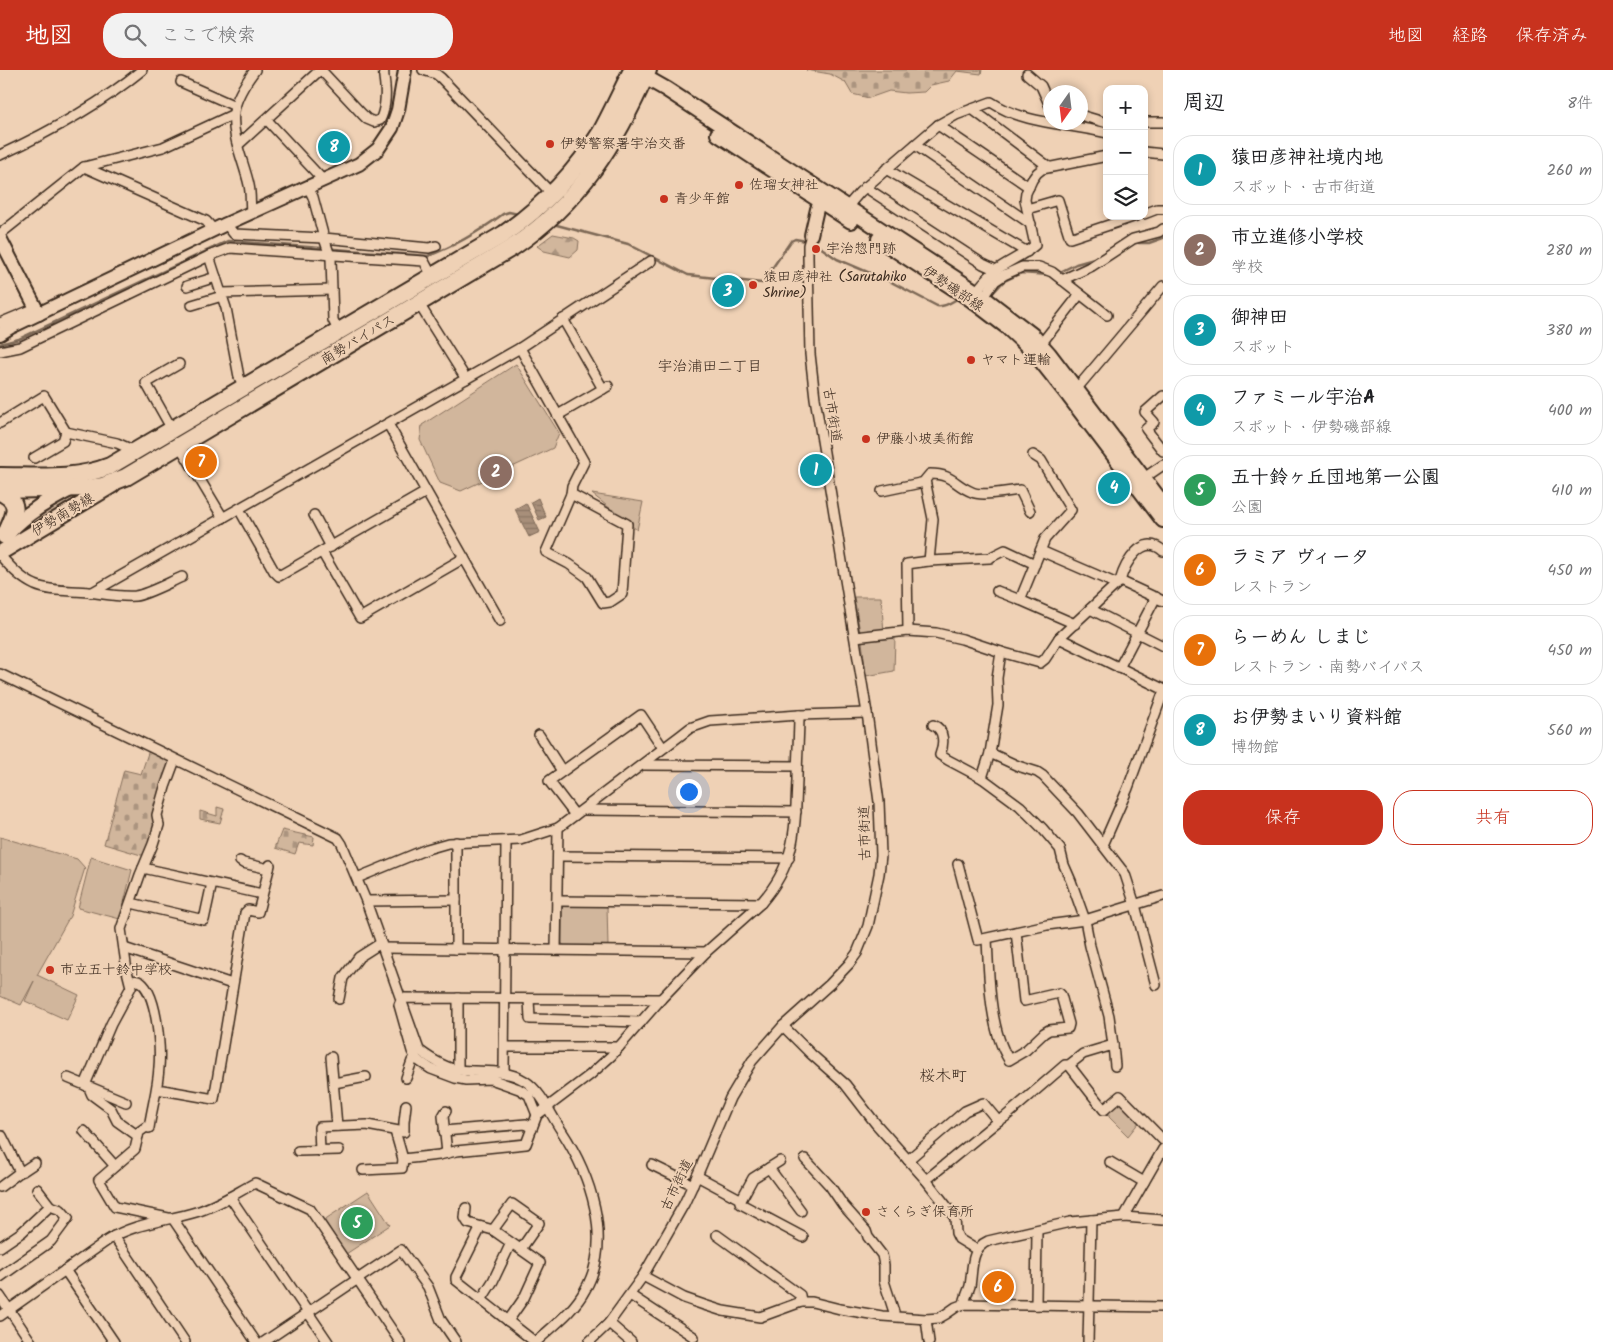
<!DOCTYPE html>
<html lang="ja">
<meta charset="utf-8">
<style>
:root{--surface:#fff;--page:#f2f2f2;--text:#202124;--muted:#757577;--line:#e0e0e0;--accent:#c8321e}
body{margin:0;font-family:Kalam,"Klee One",sans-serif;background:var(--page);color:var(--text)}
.controls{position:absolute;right:15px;top:15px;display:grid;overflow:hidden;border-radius:10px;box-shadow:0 2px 8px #0003}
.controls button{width:45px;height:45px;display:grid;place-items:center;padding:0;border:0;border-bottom:1px solid var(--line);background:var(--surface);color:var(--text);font:25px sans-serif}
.compass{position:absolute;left:1043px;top:15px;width:45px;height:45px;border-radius:50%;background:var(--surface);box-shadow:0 2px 8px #0003;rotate:194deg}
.you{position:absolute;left:688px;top:721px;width:18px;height:18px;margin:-12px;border:4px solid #fff;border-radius:50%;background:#1a73e8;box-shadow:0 0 0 8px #1a73e833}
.badge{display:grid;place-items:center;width:32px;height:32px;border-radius:50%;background:var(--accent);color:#fff;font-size:16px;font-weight:700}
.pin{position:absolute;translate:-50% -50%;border:2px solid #fff;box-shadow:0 1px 5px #0006}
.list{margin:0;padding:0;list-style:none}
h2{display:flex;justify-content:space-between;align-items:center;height:65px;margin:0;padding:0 20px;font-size:21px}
h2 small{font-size:16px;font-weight:400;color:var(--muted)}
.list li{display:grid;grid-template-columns:32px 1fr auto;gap:15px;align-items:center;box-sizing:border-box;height:70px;margin:0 10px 10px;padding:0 10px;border:1px solid var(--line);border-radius:20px}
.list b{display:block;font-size:19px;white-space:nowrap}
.list p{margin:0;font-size:16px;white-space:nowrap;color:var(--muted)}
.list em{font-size:16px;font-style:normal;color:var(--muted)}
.actions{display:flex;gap:10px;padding:15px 20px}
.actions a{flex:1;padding:11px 0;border:1px solid var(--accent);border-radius:20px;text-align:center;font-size:18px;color:var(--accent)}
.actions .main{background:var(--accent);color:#fff}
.icon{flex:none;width:28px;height:28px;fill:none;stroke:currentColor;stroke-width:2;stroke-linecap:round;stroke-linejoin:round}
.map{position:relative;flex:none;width:1163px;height:1272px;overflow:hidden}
header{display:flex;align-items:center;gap:30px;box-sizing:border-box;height:70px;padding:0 25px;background:var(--accent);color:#fff}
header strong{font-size:24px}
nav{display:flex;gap:28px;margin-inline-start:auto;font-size:18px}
.search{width:350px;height:45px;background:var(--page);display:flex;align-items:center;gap:12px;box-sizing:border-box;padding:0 18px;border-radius:20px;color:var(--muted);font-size:19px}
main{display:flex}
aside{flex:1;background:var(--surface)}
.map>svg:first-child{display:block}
.grass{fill:url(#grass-tufts);stroke:#86705d}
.forest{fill:url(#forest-firs);stroke:#86705d}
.cemetery{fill:url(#cemetery-stones);stroke:#86705d}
.park{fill:#d1b69c;stroke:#86705d}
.water{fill:url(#water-rules);stroke:#7c6755}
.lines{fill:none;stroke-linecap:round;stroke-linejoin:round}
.stream{stroke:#7c6755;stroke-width:2.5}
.street-casing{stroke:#3b2a1e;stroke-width:12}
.secondary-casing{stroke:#3b2a1e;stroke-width:16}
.primary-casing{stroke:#3b2a1e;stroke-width:18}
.highway-casing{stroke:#3b2a1e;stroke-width:20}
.street{stroke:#efd1b5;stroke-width:9}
.secondary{stroke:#efd1b5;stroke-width:12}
.primary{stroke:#efd1b5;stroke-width:14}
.highway{stroke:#efd1b5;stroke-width:16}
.poi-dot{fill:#c8321e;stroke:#efd1b5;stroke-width:2}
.labels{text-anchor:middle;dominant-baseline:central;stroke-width:4;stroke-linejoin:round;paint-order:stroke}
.poi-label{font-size:14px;fill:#3b2a1e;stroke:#efd1b5;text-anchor:start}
.street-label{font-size:14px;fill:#3b2a1e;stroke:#efd1b5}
.neighbourhood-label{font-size:15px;fill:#3b2a1e;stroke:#efd1b5}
.quarter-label{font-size:16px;fill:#3b2a1e;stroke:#efd1b5}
</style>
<header>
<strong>地図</strong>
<div class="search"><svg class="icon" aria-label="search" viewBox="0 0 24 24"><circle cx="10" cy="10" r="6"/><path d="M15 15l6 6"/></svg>ここで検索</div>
<nav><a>地図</a><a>経路</a><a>保存済み</a></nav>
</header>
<main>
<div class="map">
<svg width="1163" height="1272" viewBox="0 0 1163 1272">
<defs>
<pattern id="grass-tufts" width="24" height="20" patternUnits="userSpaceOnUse" patternTransform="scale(1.25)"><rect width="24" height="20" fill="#d1b69c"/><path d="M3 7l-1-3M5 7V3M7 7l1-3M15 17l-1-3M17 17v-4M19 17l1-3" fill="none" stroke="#ab947f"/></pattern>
<pattern id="forest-firs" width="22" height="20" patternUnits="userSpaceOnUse" patternTransform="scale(1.25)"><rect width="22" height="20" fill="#d1b69c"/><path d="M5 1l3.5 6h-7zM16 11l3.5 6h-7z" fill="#ab947f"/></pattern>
<pattern id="cemetery-stones" width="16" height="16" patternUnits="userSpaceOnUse" patternTransform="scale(1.25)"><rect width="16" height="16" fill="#d1b69c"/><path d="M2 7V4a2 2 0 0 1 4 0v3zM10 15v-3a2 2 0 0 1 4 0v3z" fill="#ab947f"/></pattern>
<pattern id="water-rules" width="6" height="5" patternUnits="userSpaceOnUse" patternTransform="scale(1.25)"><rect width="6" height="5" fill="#a88f7a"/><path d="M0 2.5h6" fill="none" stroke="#8a7563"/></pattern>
</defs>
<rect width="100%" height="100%" fill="#efd1b5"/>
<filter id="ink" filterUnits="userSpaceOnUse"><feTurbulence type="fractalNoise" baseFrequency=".02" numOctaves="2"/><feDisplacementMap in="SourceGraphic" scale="10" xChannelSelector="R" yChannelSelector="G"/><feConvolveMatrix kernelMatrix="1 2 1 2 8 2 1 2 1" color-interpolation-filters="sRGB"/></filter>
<g filter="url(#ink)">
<path class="grass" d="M74 423 77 428 41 450 38 446Z"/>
<path class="forest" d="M553 164 574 168 579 171 578 180 570 187 544 181 537 176Z"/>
<g class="cemetery">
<path d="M806 0H982L981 4 957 1 949 11 931 15 924 22 906 23 889 21 869 28 852 24 845 12 830 4Z"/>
<path d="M149 680 170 690 171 693 160 719 153 746 156 755 144 785H141L104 774 124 700 141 704Z"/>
<path d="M217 737 224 739 220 753 200 749V741L217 746Z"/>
<path d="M282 760 314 767 313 775 299 773 295 784 275 778Z"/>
</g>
<g class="park">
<path d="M516 294 559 363 553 378 461 421 440 413 420 370 422 355Z"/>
<path d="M592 424 643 432 637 460Z"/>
<path d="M854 527H881L884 562H860Z"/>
<path d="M895 568 894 601 866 606 862 571Z"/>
<path d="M0 767 77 789 85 798 70 846 37 905 79 925 67 950 25 931 34 911 21 935 0 926Z"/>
<path d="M91 787 132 800 120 849 78 838Z"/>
<path d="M565 835H607L608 877H565L562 873V838Z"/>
<path d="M1117 1032H1123L1140 1051 1128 1066 1109 1047V1041Z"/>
<path d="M368 1121 390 1155 346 1184 324 1150Z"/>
</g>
<g class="water">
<path d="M538 428 546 447 539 450 531 432Z"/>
<path d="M526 433 540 462 529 467 515 439Z"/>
</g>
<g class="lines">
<g class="stream">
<path d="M553 154 628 174 688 205 762 213 791 171 795 169 813 172 837 189 891 212 937 236C945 237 950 233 957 229"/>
<path d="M1139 173H1149L1163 168"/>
<path d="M1062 201 1076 194 1094 189 1124 170"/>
<path d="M992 224 1004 211 1021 203 1049 205"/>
<path d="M0 274 19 269 228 171 428 186C455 176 480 161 503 144L509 142 518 144"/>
</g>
<g class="street-casing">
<g id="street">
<path d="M321 0 362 44 367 49 374 52 380 50C385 41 386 26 385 17 385 11 383 6 384 0"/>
<path d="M423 0 436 4 441 8 553 125"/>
<path d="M1027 4 1041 16 1050 36"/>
<path d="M181 12 235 36"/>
<path d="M972 39 1049 97"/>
<path d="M1080 45 1107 53"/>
<path d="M267 50 323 110"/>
<path d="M1144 52H1163"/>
<path d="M938 55 1029 117"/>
<path d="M238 75 320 0"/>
<path d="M915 75 1031 154"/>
<path d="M1144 82 1163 84"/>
<path d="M0 85C50 62 98 36 142 0"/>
<path d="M84 97 206 151 214 160"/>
<path d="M886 99 1027 182"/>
<path d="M308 117 313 127 324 168 331 189 333 250 339 262"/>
<path d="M865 117 983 194 996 200"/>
<path d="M847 137 860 122 938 55 956 45 991 32C1026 55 1067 53 1107 63"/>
<path d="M1027 139 1058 130 1070 168 1136 146"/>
<path d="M251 142C250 133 251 124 249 115 244 92 231 67 234 42 236 27 246 12 255 0"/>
<path d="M1144 144 1157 139H1163"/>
<path d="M226 154 234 164 324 168 429 178 436 176"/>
<path d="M0 164 84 97 163 77 234 44"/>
<path d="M209 186 221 223"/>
<path d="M1062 210 1092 196 1133 169 1159 162 1163 159"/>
<path d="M187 216 216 207"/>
<path d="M976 222C982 214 988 207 995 201 1008 191 1023 186 1035 175L1025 130 1026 123 1032 110 1037 103 1042 99 1107 86"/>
<path d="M984 227 995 211 1004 205 1022 197H1039L1052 202 1107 245"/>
<path d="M419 234 466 309"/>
<path d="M192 235 222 226"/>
<path d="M563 249 603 319"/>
<path d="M0 253 36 238"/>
<path d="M1041 274 1080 224"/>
<path d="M520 278 584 392 572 416 571 424"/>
<path d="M0 281 20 277 209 186 230 178 424 191 432 206"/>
<path d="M244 317 239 307 226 238 221 223 332 220"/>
<path d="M1073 323 1163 216"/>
<path d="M1163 326 1145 342 1154 352 1146 359 1163 381"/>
<path d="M558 345 608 316"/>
<path d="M0 353 44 326 66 362 117 373 135 381"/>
<path d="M173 361 146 313 179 294"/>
<path d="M178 373 223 448"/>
<path d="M1033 385 1041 390 1071 440 1045 469 1020 530 1075 554"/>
<path d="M34 388 63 371 66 362"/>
<path d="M1144 408 1163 395"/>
<path d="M882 421 925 412"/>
<path d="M571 424 627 454 622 524 610 532 603 533 587 507 569 494 546 482Z"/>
<path d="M239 439 274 501 279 506 426 422"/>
<path d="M314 445 331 477"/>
<path d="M1041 481 1117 514"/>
<path d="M322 482 360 548 464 488 388 354"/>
<path d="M0 485C9 496 21 509 35 515 50 522 72 520 89 522 104 524 119 527 135 526 146 525 170 512 182 507"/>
<path d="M993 486 1005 480 1035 494"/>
<path d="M464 488 500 551"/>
<path d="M929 491 990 488"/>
<path d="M1120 511 1163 531"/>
<path d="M997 521 1020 530"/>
<path d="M91 523 520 278 651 191"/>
<path d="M1090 539 1163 576"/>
<path d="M908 561 907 494 929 491 933 449 925 410 930 404C953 404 954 415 972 422 982 427 1008 421 1020 420L1030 441"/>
<path d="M855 567 908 561 936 563 962 569 1001 582 1040 593 1045 589 1059 568 1120 511C1125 493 1143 462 1163 481"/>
<path d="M1059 568 1163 619"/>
<path d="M1119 598 1156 527"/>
<path d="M0 604 338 768 342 774 366 831 419 980C431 989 445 998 459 1000 483 1003 504 998 525 1011 541 1021 551 1045 561 1060 590 1104 614 1170 585 1220 574 1241 553 1256 536 1272"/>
<path d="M933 655C945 659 944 675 940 685L948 690 982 708"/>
<path d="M539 665 562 701"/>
<path d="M990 683 1018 696 1037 702 1043 706 1078 743 1125 804 1135 835 1156 915"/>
<path d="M642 695 797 696"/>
<path d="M583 740 796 742"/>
<path d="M575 745 549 711 641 645 663 678"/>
<path d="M1103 775 1128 718 1163 623"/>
<path d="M558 786 789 788"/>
<path d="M240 791 243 793 269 799"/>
<path d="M958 794 978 870 1047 855 1085 850 1163 826"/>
<path d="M143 798 262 824"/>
<path d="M357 808 427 779 448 773 521 770 558 758 681 665 690 658 710 651 799 645 867 643"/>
<path d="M366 831 456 830"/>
<path d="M557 831 761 833"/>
<path d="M131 833 204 850 212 813"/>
<path d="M987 869C989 905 989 959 1009 990L1026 980 1044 963 1049 960 1068 958 1069 954 1061 925 1059 923 1024 931 1016 862"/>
<path d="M124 878 232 914"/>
<path d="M383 878 706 882"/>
<path d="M456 879V772"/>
<path d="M556 880 558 758"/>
<path d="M131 911C133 911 136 910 138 911 157 918 161 979 159 997 158 1018 152 1037 149 1058L146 1057 139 1062 135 1079 99 1110 115 1137 173 1149 256 1272"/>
<path d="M458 928V1000"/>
<path d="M339 929 343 908 359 887 381 873"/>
<path d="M529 929 530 949 641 952"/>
<path d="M783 956 811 984 845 1014 876 1054 926 1110 948 1138 955 1148 956 1163 959 1169 977 1180"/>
<path d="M1113 975 1115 996"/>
<path d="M505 977H619"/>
<path d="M331 987 337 1056"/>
<path d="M1069 995 1104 1040 1120 1026 1163 1070"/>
<path d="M504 1002 506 771"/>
<path d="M68 1008 126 1032"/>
<path d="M406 1008 412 991 416 988"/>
<path d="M334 1013 366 1007"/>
<path d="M85 1015 111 954 131 917 127 901 121 859 140 805 153 774 159 755 157 745 165 717 175 690"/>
<path d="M89 1018 92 1025 111 1039 117 1051 138 1066"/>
<path d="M157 1019 214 1029 245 843 248 840 258 842 270 795"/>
<path d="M446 1041 443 1046 447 1083"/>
<path d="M537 1045 529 1025 519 1019 491 1009 466 1010 455 1008 431 999 416 989 412 981 399 935 402 928 661 929"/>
<path d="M84 1061 115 1096"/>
<path d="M444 1061 526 1054 532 1059"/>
<path d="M0 1069 2 1066 20 1102 0 1117"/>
<path d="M298 1081 339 1080"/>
<path d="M320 1081 319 1057 367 1055 404 1062V1052L406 1035"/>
<path d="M403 1089 439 1085 456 1081 526 1074 537 1045 590 1005 611 986 661 929 706 882 761 833C796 793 795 761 797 710 797 689 799 667 799 645"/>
<path d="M805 1089 830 1116 843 1135 866 1161 868 1167 882 1185 884 1195V1211L894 1242 893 1246"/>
<path d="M908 1090 965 1041 983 1033 998 1051 1005 1047 1065 995H1069L1083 984 1113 975 1109 946 1090 876 1085 850 1071 811 1064 795 1060 779 1042 758 1020 736 982 708 990 683 998 635 997 608 1001 582"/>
<path d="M780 1091 753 1108 740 1132 741 1134 803 1167"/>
<path d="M1110 1092 1144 1112"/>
<path d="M652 1095 693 1115"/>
<path d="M769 1098 801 1141"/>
<path d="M363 1100 402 1098 403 1089 395 1061"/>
<path d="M20 1102 23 1101 35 1093"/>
<path d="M697 1106 740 1129"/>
<path d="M926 1110 998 1051"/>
<path d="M230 1127 328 1272"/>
<path d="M466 1138 465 1148 468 1153 493 1160 540 1193 524 1228 508 1251"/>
<path d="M1124 1147 1163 1079"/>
<path d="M481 1157 456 1207V1210L535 1272"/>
<path d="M493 1160 512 1134 539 1153 521 1179"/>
<path d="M717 1165 800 1225 801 1232"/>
<path d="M114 1166 185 1272"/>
<path d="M0 1177 22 1162 50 1136"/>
<path d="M65 1200 114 1272"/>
<path d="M643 1206 684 1228 704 1235 723 1241 760 1247 801 1232H812L840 1239 882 1246 926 1249 939 1248 946 1244 956 1237 964 1234 1163 1237"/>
<path d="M0 1207 51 1171 68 1148 61 1140 50 1136 37 1119"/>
<path d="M630 1225 694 1267"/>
<path d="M0 1226 31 1272"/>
<path d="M481 1230 493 1211 511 1173"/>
<path d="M964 1234C965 1228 968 1222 970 1216 973 1198 970 1179 988 1171L1070 1152 1124 1147 1163 1150"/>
<path d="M1036 1235 1037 1160"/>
<path d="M0 1246 108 1170C134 1153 167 1151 196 1142 217 1136 236 1123 255 1113L310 1139 400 1272"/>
<path d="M926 1249 929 1272"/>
<path d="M609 1253 631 1272"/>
<path d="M264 1272 401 1180 428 1217 441 1250 456 1272"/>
<path d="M589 1272 609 1253 643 1206 684 1134 697 1106 730 1028 752 991 783 956 830 914 849 894 857 883 868 856 879 804 881 785 879 732 867 643 815 328 810 284 808 188V175L811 165"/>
<path d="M1088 1272 1091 1150"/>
</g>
</g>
<g class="secondary-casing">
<g id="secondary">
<path d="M811 165 817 139 825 123"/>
<path d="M0 168 39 244"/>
<path d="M0 264 11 257 226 154 359 94 378 79 392 58 398 40 405 0"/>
</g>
</g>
<g class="primary-casing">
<g id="primary">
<path d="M636 2 666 19 976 222 1032 265 1049 284 1163 434"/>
<path d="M718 64 851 151"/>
<path d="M879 169 972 230 1006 256 1034 282 1069 326 1163 450"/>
<path d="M8 463C26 443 49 430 72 418"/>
<path d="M0 483 113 415"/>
</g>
</g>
<g class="highway-casing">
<g id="highway">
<path d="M0 406C37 406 75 410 110 396L504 164C542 137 576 102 601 62 612 42 622 20 632 0"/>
<path d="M0 420 89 418 103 416 126 407 513 177C580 132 616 73 648 0"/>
<path d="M0 422C24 433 13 447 5 466"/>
</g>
</g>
<use href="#street" class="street"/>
<use href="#secondary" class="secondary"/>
<use href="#primary" class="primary"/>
<use href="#highway" class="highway"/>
</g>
</g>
<g class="poi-dot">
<circle cx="550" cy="74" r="5"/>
<circle cx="739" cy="115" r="5"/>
<circle cx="664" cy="129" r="5"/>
<circle cx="816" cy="179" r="5"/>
<circle cx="753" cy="215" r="5"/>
<circle cx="971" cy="290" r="5"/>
<circle cx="866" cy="369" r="5"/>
<circle cx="50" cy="900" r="5"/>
<circle cx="866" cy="1142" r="5"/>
</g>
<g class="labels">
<g class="poi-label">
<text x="560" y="74">伊勢警察署宇治交番</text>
<text x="749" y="115">佐瑠女神社</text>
<text x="674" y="129">青少年館</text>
<text x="826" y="179">宇治惣門跡</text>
<text x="763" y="207">猿田彦神社 (Sarutahiko<tspan x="763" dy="16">Shrine)</tspan></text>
<text x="981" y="290">ヤマト運輸</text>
<text x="876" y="369">伊藤小坡美術館</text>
<text x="60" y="900">市立五十鈴中学校</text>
<text x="876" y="1142">さくらぎ保育所</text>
</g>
<g class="street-label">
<text transform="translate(953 219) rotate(34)">伊勢磯部線</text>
<text transform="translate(358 270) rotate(-31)">南勢バイパス</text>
<text transform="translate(832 345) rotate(81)">古市街道</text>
<text transform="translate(63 445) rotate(-31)">伊勢南勢線</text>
<text transform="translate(865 763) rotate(-91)">古市街道</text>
<text transform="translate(677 1115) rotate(-64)">古市街道</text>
</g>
<g class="neighbourhood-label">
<text x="710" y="297">宇治浦田二丁目</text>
</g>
<g class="quarter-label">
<text x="943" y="1006">桜木町</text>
</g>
</g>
</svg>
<div class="controls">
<button>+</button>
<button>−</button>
<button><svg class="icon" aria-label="layers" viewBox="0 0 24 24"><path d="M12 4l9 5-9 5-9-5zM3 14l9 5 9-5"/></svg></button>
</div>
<svg class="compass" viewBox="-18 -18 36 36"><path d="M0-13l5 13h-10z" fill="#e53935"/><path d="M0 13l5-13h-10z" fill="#757577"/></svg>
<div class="you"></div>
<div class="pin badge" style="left:816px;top:400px;background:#0f9aa8">1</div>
<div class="pin badge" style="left:496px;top:402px;background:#8d6e63">2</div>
<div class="pin badge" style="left:728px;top:221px;background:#0f9aa8">3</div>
<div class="pin badge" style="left:1114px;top:418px;background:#0f9aa8">4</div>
<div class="pin badge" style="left:357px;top:1153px;background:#2e9e5b">5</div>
<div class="pin badge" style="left:998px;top:1217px;background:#e8710a">6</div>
<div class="pin badge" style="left:201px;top:392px;background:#e8710a">7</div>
<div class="pin badge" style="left:334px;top:77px;background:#0f9aa8">8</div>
</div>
<aside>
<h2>周辺<small>8件</small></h2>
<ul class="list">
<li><span class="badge" style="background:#0f9aa8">1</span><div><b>猿田彦神社境内地</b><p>スポット · 古市街道</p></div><em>260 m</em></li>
<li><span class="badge" style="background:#8d6e63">2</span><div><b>市立進修小学校</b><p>学校</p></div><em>280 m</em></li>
<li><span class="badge" style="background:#0f9aa8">3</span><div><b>御神田</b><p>スポット</p></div><em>380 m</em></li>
<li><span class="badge" style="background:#0f9aa8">4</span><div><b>ファミール宇治A</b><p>スポット · 伊勢磯部線</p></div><em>400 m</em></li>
<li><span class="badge" style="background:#2e9e5b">5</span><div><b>五十鈴ヶ丘団地第一公園</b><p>公園</p></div><em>410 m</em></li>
<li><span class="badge" style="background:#e8710a">6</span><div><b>ラミア ヴィータ</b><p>レストラン</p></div><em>450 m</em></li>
<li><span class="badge" style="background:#e8710a">7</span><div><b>らーめん しまじ</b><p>レストラン · 南勢バイパス</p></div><em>450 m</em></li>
<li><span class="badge" style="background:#0f9aa8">8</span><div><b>お伊勢まいり資料館</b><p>博物館</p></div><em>560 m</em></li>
</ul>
<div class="actions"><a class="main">保存</a><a>共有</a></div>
</aside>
</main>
